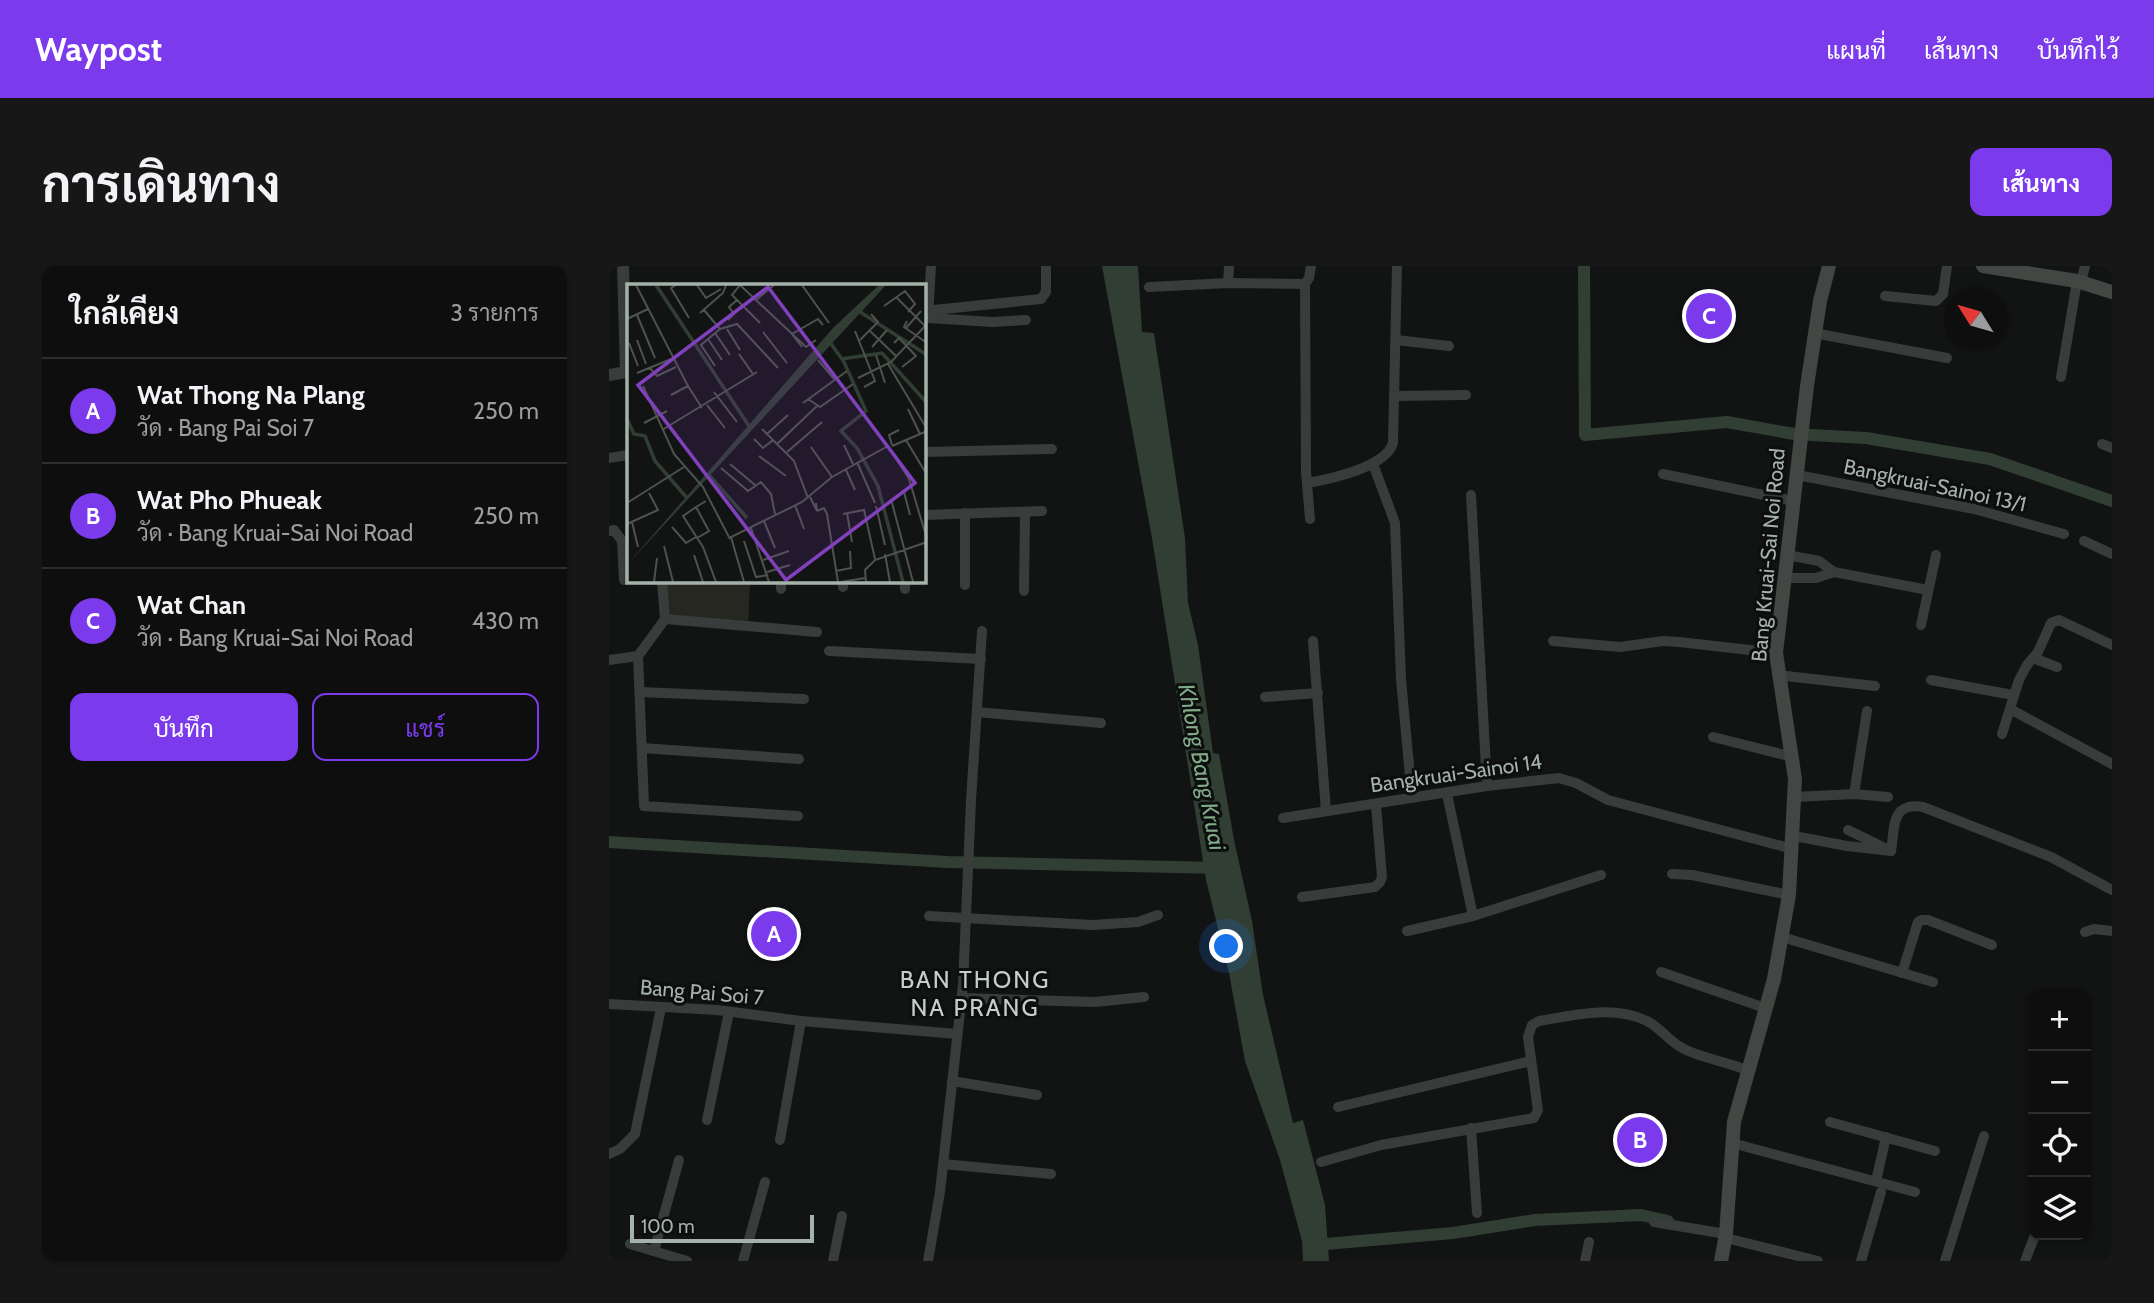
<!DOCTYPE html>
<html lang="th">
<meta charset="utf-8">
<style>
:root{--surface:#0e0e0e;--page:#171717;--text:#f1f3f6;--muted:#9b9c9e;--line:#2e2e2e;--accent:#7c3aed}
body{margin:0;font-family:Cabin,Sarabun,sans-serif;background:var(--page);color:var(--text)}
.controls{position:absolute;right:21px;bottom:21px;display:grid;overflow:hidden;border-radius:14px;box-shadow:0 2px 5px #0004}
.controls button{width:63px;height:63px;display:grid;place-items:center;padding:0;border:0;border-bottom:2px solid var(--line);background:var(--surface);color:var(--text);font:35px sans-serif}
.compass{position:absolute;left:1335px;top:21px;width:63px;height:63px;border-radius:50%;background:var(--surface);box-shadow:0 2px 5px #0004;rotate:307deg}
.scale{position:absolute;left:21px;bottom:18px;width:184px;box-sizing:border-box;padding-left:7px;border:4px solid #a5b2aa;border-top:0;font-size:19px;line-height:24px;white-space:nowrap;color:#a5b2aa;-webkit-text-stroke:5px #0d0e0e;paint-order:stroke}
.you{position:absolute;left:618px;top:681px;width:24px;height:24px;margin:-18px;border:5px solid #fff;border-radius:50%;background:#1a73e8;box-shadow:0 0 0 10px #1a73e833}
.badge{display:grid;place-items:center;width:46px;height:46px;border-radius:50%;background:var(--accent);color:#fff;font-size:23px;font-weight:700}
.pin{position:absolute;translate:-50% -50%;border:4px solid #fff;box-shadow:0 2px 7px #0006}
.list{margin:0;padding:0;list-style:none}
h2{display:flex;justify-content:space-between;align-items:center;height:91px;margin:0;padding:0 28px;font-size:30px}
h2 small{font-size:23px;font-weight:400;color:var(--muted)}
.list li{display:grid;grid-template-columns:46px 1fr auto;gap:21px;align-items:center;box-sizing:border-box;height:105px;padding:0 28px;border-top:2px solid var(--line)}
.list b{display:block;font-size:26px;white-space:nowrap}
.list p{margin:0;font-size:23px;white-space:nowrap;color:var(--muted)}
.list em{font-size:23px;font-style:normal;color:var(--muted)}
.actions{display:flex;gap:14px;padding:21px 28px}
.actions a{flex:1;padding:16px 0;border:2px solid var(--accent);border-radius:14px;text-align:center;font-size:24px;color:var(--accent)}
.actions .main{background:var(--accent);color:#fff}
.icon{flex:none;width:38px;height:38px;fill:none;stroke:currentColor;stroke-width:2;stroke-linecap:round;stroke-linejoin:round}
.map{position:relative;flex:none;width:1503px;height:995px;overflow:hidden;border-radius:14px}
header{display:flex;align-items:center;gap:42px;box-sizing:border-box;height:98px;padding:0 35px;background:var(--accent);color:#fff}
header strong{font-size:33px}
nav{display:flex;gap:38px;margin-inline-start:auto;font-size:24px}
.intro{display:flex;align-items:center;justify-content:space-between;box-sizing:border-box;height:168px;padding:0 42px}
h1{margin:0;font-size:49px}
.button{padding:18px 32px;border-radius:14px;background:var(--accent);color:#fff;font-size:24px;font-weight:700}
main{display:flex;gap:42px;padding:0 42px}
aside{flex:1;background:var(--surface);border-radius:14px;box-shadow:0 2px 5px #0004}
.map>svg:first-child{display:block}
.green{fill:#272721}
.water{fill:#313e33}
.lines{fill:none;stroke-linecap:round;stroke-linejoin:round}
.canal{stroke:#313e33;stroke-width:12}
.minor{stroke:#383d3b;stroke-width:10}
.tertiary{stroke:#383d3b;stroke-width:12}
.secondary{stroke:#424744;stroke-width:14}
.labels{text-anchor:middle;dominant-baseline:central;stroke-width:6;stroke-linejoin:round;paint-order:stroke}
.street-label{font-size:21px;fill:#a5b2aa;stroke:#0d0e0e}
.water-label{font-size:23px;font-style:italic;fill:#80aa88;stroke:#0d0e0e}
.quarter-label{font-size:24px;letter-spacing:2px;fill:#c5cfca;stroke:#0d0e0e}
.inset-river{fill:none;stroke:#313e33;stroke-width:3.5}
.inset-road{fill:none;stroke:#4d534f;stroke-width:2}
.view{fill:#8140bc;fill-opacity:0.15;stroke:#8140bc;stroke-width:3.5}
.inset-edge{fill:none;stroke:#a5b2aa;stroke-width:3.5}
</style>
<header>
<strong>Waypost</strong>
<nav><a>แผนที่</a><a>เส้นทาง</a><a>บันทึกไว้</a></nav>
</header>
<div class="intro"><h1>การเดินทาง</h1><a class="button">เส้นทาง</a></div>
<main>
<aside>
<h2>ใกล้เคียง<small>3 รายการ</small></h2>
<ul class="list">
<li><span class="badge">A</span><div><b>Wat Thong Na Plang</b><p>วัด · Bang Pai Soi 7</p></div><em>250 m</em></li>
<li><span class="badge">B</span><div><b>Wat Pho Phueak</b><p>วัด · Bang Kruai-Sai Noi Road</p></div><em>250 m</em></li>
<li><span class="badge">C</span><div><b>Wat Chan</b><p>วัด · Bang Kruai-Sai Noi Road</p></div><em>430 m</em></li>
</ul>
<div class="actions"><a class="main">บันทึก</a><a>แชร์</a></div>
</aside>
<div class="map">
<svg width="1503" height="995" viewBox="0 0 1503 995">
<rect width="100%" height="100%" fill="#121313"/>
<path class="green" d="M56 315H141L139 360 56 353Z"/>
<path class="water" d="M493 0H529L533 66 545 67 576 272 579 337 589 379 604 487 610 488 625 574 643 655 654 729 684 857 694 854 716 939 720 995H694L693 975 671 894 636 795 620 707 597 614 543 272Z"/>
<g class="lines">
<g class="canal">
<path d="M975 0 976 169 1118 156 1185 168 1257 172 1381 193 1503 235"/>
<path d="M0 576 339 596 611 602"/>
<path d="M705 979 844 967 926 954 1032 949 1059 955"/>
</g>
<g class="minor">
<path d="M322 0 319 52 384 56 417 54"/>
<path d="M1472 16 1476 0"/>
<path d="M619 17 620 0"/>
<path d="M540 21 619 17 696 18"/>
<path d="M1276 30 1327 35 1334 28 1338 0"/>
<path d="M315 45 432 33 437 26V0"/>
<path d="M1205 67 1338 92"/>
<path d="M787 74 840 80"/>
<path d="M1452 111 1468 15"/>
<path d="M785 130 857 129"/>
<path d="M1493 178 1503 182"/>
<path d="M315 186 443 183"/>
<path d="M0 192 19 189"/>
<path d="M764 198 786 257 792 413 803 532"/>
<path d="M1054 208 1184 235"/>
<path d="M1188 209 1365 243 1455 268"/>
<path d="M698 217C722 213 777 201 784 177L788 0"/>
<path d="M862 229 878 520"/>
<path d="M315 249 433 245"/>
<path d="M701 253 697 206 696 18 700 12 702 0"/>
<path d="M0 265 5 264 13 275 15 314"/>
<path d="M1475 275 1503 288"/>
<path d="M1178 289 1210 295 1225 306 1319 324"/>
<path d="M1176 312H1207L1225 306"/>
<path d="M172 315V323"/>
<path d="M234 315V321"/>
<path d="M356 319V247"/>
<path d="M296 323V315"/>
<path d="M415 325 416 247"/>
<path d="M56 353 208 366"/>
<path d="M1312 359 1327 289"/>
<path d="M704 375 717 545"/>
<path d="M944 375 1011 381 1054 375 1070 376 1167 387"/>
<path d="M220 385 372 393"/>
<path d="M29 390 35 540 189 550"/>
<path d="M1424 392 1448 401"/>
<path d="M0 394 29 390 56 353 53 315"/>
<path d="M1168 409 1266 420"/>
<path d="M1322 414 1404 429"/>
<path d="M31 426 195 433"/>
<path d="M656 431 709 427"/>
<path d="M1401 443 1503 498"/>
<path d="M368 446 492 457"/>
<path d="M1393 468 1410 414 1418 399 1429 386 1442 357 1450 354 1503 379"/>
<path d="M1104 471 1184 491"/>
<path d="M33 482 190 493"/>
<path d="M838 528 864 650"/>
<path d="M1245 528 1258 445"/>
<path d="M1186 531 1245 528 1279 531"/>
<path d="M674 552 878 520 950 512 967 517 999 534 1184 583"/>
<path d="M1185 570 1238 580 1282 585 1239 564"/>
<path d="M1282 585C1286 560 1282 536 1314 541L1442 591 1503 624"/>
<path d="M1063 608 1083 609 1180 629"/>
<path d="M693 631 766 621 771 616 773 611 767 539"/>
<path d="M320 650 484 659 529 656 549 649"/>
<path d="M798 665 864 650 992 609"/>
<path d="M1476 666 1485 663 1503 665"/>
<path d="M1173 671 1324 716"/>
<path d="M1052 706 1156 742"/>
<path d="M1293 707 1309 656 1313 654H1319L1383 679"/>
<path d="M352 732 486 736 535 731"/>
<path d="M0 738 108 744 192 755 171 874"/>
<path d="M192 755 348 768"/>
<path d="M343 815 428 829"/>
<path d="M729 841 922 795"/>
<path d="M98 854 120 746"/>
<path d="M1221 856 1326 885"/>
<path d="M862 862 868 947"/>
<path d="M1123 877 1306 926"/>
<path d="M0 888 11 883 26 868 52 742"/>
<path d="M712 896 772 879 925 852 929 844 919 771 923 759 930 755C965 749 1004 739 1038 755 1052 762 1061 777 1077 784 1097 793 1119 796 1140 805"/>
<path d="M334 898 442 908"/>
<path d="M1267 915 1277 871"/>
<path d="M1045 956 1117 968"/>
<path d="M1117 972 1209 995"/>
<path d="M21 978 78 995"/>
<path d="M45 985 70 894"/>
<path d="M134 995 156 916"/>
<path d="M224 995 233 950"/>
<path d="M319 995 331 926 354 719 362 534 373 365"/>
<path d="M976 995 980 976"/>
<path d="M1252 995 1272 926"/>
<path d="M1336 995 1375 870"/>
<path d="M1416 995 1426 969"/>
</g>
<path class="tertiary" d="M0 109 17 106 14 0"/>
<g class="secondary">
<path d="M1374 0 1468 15 1503 26"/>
<path d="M1112 995 1117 968 1125 856 1165 713 1180 629 1186 513 1167 387 1198 120 1211 35 1220 0"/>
</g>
</g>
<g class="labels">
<g class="street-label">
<text transform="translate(1326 219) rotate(12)">Bangkruai-Sainoi 13/1</text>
<text transform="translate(1159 289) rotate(-85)">Bang Kruai-Sai Noi Road</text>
<text transform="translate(847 507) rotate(-8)">Bangkruai-Sainoi 14</text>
<text transform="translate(93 726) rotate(5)">Bang Pai Soi 7</text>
</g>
<g class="water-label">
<text transform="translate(593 501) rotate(79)">Khlong Bang Kruai</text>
</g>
<g class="quarter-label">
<text x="366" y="713">BAN THONG<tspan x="366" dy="28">NA PRANG</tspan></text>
</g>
</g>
<g transform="translate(18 18)">
<rect width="299" height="299" fill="#121313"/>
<path d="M252 1H259L0 281 206 44Z" fill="#313e33"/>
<path class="inset-river" d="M29 1 122 142M230 26 300 71M202 57 217 78 239 127 214 147 230 164 251 202 276 298M214 75 255 69 300 119M0 135 7 150 18 152 28 177 60 214M82 191 120 234"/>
<path class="inset-road" d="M9 1 61 102 44 111M49 1 44 4 62 34M70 1 79 14 94 5M113 1 179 63 189 56M113 1 105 11 133 39M175 1 202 39M269 13 298 42M129 16 147 1M257 22 278 7 288 20 281 28M77 26 93 45 110 40 151 84M73 29 96 9 99 1M10 31 28 74M0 35 21 25M101 36 107 30 102 23 110 16M280 37 277 43 300 59M279 44 294 27M100 45 113 66M228 47 248 97 237 103M243 47 269 72M136 48 160 79M88 49 103 71M81 55 95 76M10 56 19 80M233 56 251 38 244 30M2 59 11 82M267 59 272 54 289 72 275 83M175 63 165 50 191 35 196 41M245 63 260 46M112 70 126 90M249 71 258 99M191 76 207 95M261 80 300 145M88 82 74 61 93 45M23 84 30 92 49 83M10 89 44 75M231 94 264 78 300 40M16 102 47 170 76 203 103 255M61 102 75 124M87 108 110 138M181 115 193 123 226 100M176 119 220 87M80 121 98 144M281 125 293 150M17 139 40 127M135 145 167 177 181 214M35 146 130 88M140 150 161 131M127 155 136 164 146 156M279 156 300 191M150 160 190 122M217 161 226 180M265 161 262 151 272 146M265 162 300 147M184 163 205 193M160 168 195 138M132 172 159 192M230 178 248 219M103 180 128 201M94 184 121 207 134 198 144 210 148 230M219 186 228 206M277 208 283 231M183 213 190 227 189 219M264 215 286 298M0 219 57 183M168 221 177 245M249 222 258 261M69 223 56 232 76 263 89 298M190 227 197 224 200 230 211 298M220 229 225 258M216 230 237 226 248 275M137 237 148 264M5 238 11 263M0 240 31 226 22 209M45 243 59 259 69 253M124 244 142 298M70 254 82 247 69 223 79 217M117 257 129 293 141 291M37 262 46 298M258 270 263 298M67 271 76 298M136 276 162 267M209 287 224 284 223 267M140 288 163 281M27 298 30 274M117 298 104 253 175 218 205 193 261 162 282 195 300 255M214 298 238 294M239 298 238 286 248 276 300 258"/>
<path class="view" d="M141 3 288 199 159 296 11 101Z"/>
<rect width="299" height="299" class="inset-edge"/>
</g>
</svg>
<div class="controls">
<button>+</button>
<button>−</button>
<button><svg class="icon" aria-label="locate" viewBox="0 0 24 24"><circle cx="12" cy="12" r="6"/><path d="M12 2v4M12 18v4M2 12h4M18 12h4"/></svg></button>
<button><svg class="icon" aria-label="layers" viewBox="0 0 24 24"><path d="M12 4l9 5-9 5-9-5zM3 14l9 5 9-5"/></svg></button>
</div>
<svg class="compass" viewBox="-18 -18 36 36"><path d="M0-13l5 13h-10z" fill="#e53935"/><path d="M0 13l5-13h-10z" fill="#9b9c9e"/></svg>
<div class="scale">100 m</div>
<div class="you"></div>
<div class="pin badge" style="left:165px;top:668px">A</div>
<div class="pin badge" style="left:1031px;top:874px">B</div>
<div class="pin badge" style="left:1100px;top:50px">C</div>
</div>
</main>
